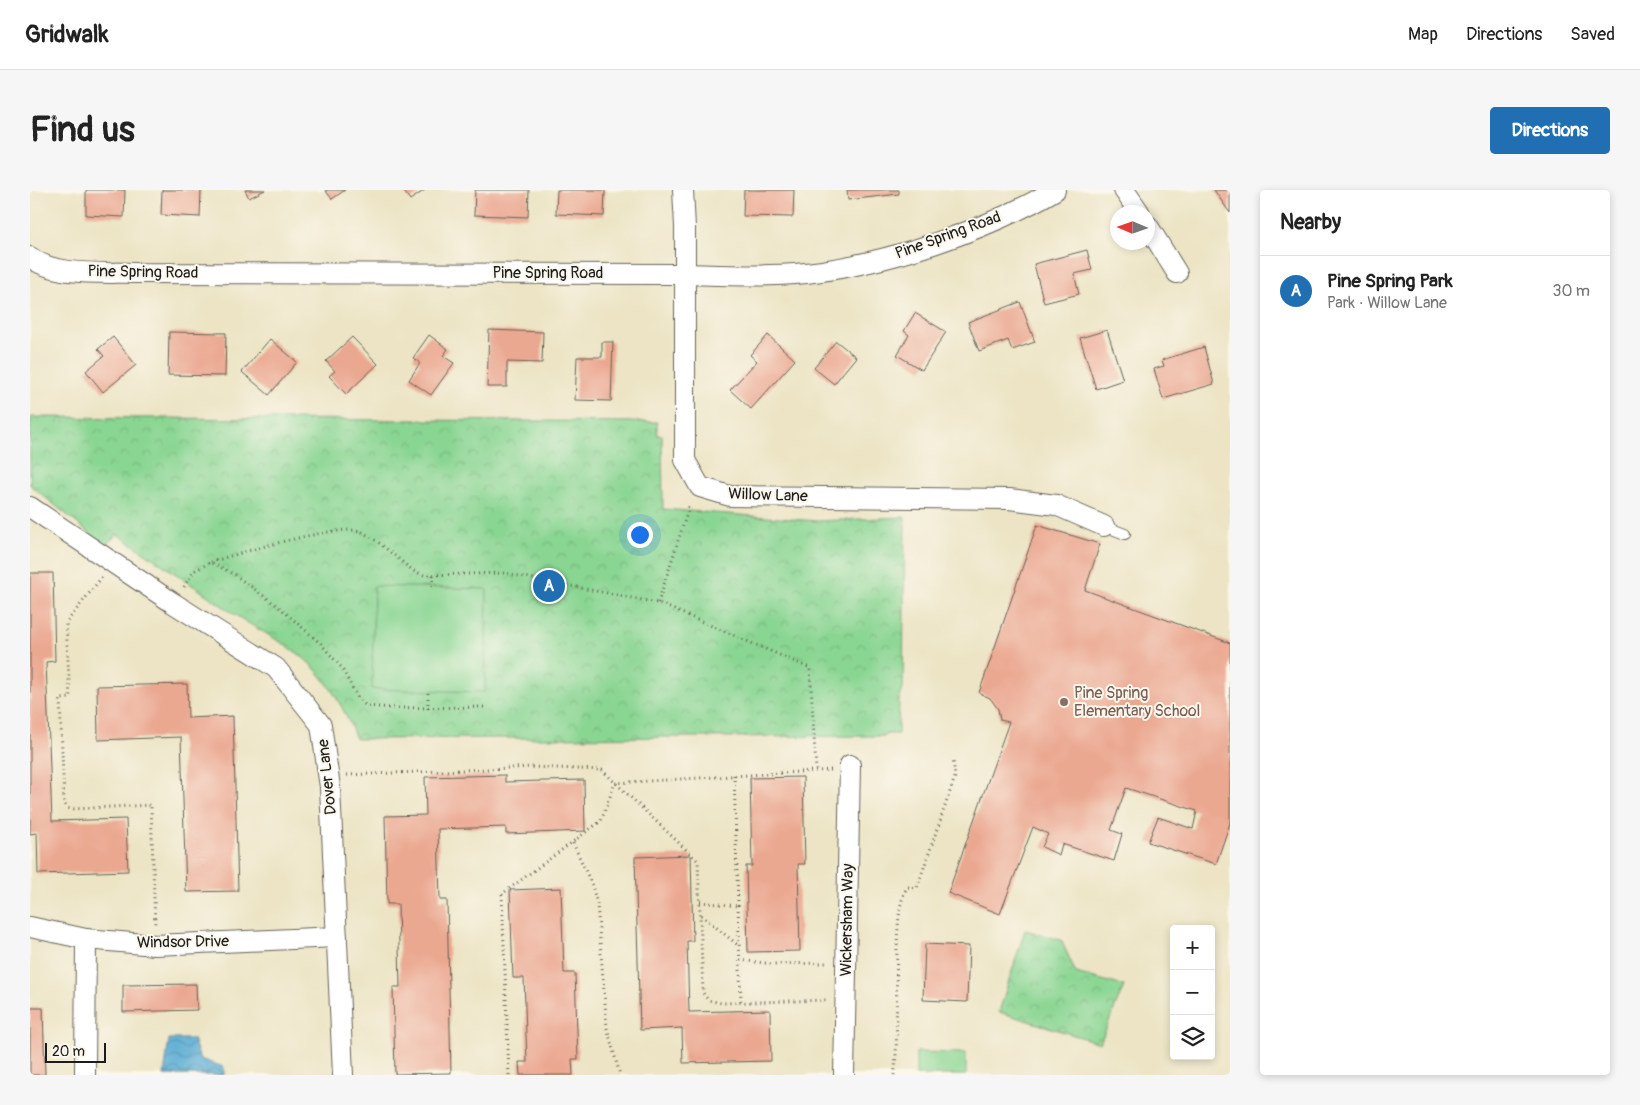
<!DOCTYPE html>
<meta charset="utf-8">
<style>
:root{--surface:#fff;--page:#f6f6f6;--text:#222;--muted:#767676;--line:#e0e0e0;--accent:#1f6fb2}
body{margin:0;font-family:Pangolin,sans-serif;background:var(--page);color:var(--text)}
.controls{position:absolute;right:15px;bottom:15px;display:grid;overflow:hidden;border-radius:5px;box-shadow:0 2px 8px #0003}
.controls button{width:45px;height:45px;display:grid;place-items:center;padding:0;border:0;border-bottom:1px solid var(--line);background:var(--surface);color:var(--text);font:25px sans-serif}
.compass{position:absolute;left:1080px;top:15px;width:45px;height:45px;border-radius:50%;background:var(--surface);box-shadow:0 2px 8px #0003;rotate:272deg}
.scale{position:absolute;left:15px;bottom:12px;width:61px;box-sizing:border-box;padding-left:5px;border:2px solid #1c1c1c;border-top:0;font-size:14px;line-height:18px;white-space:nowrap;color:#1c1c1c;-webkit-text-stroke:4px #fbf7ec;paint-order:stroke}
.you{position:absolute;left:609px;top:344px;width:18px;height:18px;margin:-12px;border:4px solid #fff;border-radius:50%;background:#1a73e8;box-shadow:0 0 0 8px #1a73e833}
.badge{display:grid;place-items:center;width:32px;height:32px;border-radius:50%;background:var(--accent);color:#fff;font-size:16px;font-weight:700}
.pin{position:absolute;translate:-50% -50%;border:2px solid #fff;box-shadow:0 1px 5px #0006}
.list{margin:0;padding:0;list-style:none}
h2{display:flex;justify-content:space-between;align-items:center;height:65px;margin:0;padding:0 20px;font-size:21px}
h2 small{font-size:16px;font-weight:400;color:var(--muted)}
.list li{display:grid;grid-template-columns:32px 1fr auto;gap:15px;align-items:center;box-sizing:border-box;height:70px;padding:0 20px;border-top:1px solid var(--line)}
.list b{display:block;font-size:19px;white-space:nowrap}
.list p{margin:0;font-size:16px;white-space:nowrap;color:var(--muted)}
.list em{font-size:16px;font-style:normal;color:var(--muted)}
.icon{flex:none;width:28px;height:28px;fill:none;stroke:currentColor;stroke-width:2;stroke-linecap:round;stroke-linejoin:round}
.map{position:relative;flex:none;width:1200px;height:885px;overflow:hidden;border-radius:5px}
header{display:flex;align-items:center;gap:30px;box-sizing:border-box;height:70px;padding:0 25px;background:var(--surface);border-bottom:1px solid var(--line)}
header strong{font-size:24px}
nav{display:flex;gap:28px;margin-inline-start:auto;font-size:18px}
.intro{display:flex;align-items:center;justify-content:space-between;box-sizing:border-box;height:120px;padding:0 30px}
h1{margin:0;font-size:35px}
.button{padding:12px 22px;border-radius:5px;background:var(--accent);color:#fff;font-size:18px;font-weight:700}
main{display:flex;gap:30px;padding:0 30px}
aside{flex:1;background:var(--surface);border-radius:5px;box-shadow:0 2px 8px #0003}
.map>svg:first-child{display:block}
.park{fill:url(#park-crowns);stroke:#527857}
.pitch{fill:#89d592;stroke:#527857}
.water{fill:url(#water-waves);stroke:#3a6478}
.building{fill:#eba891}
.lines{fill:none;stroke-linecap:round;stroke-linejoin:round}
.service-casing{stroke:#656257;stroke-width:12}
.minor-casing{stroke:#656257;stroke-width:22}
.path{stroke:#656257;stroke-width:3;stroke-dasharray:1 4;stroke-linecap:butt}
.service{stroke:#fff;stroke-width:10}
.minor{stroke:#fff;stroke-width:20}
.education-dot{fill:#8d6e63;stroke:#fbf7ec;stroke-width:2}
.labels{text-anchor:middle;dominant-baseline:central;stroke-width:4;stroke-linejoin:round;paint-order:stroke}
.street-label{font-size:16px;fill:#1c1c1c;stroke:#fbf7ec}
.education-label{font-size:16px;fill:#785e54;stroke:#fbf7ec;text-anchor:start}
</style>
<header>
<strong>Gridwalk</strong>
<nav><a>Map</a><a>Directions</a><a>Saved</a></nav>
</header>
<div class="intro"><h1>Find us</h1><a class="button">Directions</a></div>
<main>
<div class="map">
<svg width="1200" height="885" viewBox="0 0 1200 885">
<defs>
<pattern id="park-crowns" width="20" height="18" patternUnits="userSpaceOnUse" patternTransform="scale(1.25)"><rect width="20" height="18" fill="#89d592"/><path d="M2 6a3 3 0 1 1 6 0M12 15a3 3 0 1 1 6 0" fill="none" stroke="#76b67d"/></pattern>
<pattern id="water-waves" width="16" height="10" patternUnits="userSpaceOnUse" patternTransform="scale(1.25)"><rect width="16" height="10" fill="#57abd3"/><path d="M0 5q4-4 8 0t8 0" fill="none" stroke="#478aaa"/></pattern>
</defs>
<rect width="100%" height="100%" fill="#fbf7ec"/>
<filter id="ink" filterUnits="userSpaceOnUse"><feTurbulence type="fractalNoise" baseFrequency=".02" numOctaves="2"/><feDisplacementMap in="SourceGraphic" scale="10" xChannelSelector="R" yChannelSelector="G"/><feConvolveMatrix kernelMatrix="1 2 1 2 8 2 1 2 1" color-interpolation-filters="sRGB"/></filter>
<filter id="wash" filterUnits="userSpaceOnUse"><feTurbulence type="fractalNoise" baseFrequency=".0096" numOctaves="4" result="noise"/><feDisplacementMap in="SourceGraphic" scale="20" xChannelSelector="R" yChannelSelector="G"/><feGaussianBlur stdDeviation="1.12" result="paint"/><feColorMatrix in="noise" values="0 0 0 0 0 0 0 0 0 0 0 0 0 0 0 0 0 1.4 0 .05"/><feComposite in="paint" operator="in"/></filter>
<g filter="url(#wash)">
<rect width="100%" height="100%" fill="#ece4c4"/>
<g class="park">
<path d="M0 227 627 232V245H632L633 319 787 331 875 327 873 499 869 510 868 544H856L855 546 326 549C314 516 293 480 263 460 244 447 223 437 204 424 165 397 126 370 87 344L77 354 74 355 0 295Z"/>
<path d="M995 740 1031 750 1046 783 1094 796 1070 853 969 822Z"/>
</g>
<g class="pitch">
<path d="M344 396 457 399 455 502 342 499Z"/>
<path d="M886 862 936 863V885H886Z"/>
</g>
<path class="water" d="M139 849H163L170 869 194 877V885H134Z"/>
<g id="blocks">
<g class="building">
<path d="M56 0H95L94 27 56 25Z"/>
<path d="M132 0H171L170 27 131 25Z"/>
<path d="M215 0H235L219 8Z"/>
<path d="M295 0H315L302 9Z"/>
<path d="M373 0H395L380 10Z"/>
<path d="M445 0H499L498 27 444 25Z"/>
<path d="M527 0H575L574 26 526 24Z"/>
<path d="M714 0H764L763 27 713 26Z"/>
<path d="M817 0H869V4L818 10Z"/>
<path d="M1184 0H1200V23Z"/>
<path d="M1057 60 1062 80 1044 84 1049 104 1014 113 1004 74Z"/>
<path d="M990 112 1005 152 982 160 978 150 949 161 938 132Z"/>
<path d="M885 123 916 142 892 180 867 165 879 145 874 141Z"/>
<path d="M459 140 513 142 512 173 477 172V197H457Z"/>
<path d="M1077 140 1093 190 1066 199 1050 148Z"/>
<path d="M139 142 196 143 195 186 138 185Z"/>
<path d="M399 145 418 159 413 166 424 173 401 205 379 190 390 173 383 168Z"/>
<path d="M738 145 765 170 721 219 700 200 727 171 720 165Z"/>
<path d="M83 147 106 175 73 202 56 181 74 166 68 159Z"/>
<path d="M322 147 348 174 316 204 299 186 305 181 296 171Z"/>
<path d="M240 149 267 172 239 205 212 182Z"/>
<path d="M806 151 826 167 804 194 784 178Z"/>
<path d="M572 152H583L581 211 545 210 547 167H572Z"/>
<path d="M1174 157 1184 194 1133 209 1124 179 1134 176 1132 170Z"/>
<path d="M1007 335 1070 354 1055 400 1200 453V633L1186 674 1118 652 1128 627 1163 639 1167 621 1096 598 1081 640 1092 644 1084 671 1032 654 1029 665 1012 657 1018 644 1003 637 970 724 918 703 979 532 970 530 968 519 960 508 949 503Z"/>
<path d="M0 383H23L25 471 16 472 22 631 96 629 98 681 8 684 7 643 0 644Z"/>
<path d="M157 494 158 528 203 526 208 701 156 702 151 547 68 550 67 496Z"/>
<path d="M475 585V592L554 590 555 641 476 644V637L408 639 410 710H417L421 883 365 884 363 797H370L368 714H357L355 626 396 625 395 587Z"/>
<path d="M773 587 775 674H768L770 761 718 762 716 676H722L720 588Z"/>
<path d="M661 665 663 751H657L659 822 740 820 741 871 653 873 652 838 610 840 605 667Z"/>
<path d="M531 698 534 783H545L548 869H542L543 885H490L489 872H497L494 788H483L480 700Z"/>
<path d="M895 754 939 756 937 812 893 810Z"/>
<path d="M166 794 167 820 93 822V795Z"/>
<path d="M0 818H13L15 885H0Z"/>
</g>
</g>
</g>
<g filter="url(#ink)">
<use href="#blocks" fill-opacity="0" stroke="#656257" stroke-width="1"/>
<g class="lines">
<g class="service-casing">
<path id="service" d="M1074 336 1095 344"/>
</g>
<g class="minor-casing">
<g id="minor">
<path d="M653 0 655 37V270L670 297 700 306 979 309 1026 315 1074 336"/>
<path d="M1094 0 1109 22"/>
<path d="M1118 36 1147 83"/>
<path d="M0 67C25 87 74 82 106 83L654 84C695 85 736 87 776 83 856 74 956 41 1025 0"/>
<path d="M0 317 143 413 246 478 291 535 300 597 313 885"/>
<path d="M0 737 56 749 125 755 307 747"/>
<path d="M55 885 56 749"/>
<path d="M814 885 820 575"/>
</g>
</g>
<g class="path">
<path d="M181 372C206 364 312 332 332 342 351 352 367 369 384 381L394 385 474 383 628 413 780 478 786 580"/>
<path d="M403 385V397"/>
<path d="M72 387 36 433 40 508 30 509 34 613 37 618 41 619 121 615 125 737"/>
<path d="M154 397 164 381 181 372 205 385 249 417 291 454 311 477 328 508 336 516 363 518 458 517"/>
<path d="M628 413 659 317 661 315"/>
<path d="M398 519V500"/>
<path d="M317 585 503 577 572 580 668 671 673 803 678 810 691 813 798 810"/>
<path d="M704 585 711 812"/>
<path d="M543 653 562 695 567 714 577 838 590 885"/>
<path d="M670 712 708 716"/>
<path d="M671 725 709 756"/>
<path d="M710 770 742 774 796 773"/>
<path d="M479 885 472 704 571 631 585 593 802 580"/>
<path d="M864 885C871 851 859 714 878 697L887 698 925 587 923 569"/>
</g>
<use href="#service" class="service"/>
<use href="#minor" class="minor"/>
</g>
</g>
<circle class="education-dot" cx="1034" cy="512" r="5"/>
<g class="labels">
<g class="street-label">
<text transform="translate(918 45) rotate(-20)">Pine Spring Road</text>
<text transform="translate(113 82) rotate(1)">Pine Spring Road</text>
<text x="518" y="83">Pine Spring Road</text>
<text transform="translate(738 305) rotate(2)">Willow Lane</text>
<text transform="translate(297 587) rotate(-96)">Dover Lane</text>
<text transform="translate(817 730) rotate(-89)">Wickersham Way</text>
<text transform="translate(153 752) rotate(-1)">Windsor Drive</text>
</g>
<g class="education-label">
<text x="1044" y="503">Pine Spring<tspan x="1044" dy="18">Elementary School</tspan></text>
</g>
</g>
</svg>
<div class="controls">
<button>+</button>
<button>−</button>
<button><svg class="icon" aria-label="layers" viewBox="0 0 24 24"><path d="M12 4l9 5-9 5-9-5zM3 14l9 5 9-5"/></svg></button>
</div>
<svg class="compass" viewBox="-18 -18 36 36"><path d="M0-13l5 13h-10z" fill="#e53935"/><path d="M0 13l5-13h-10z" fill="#767676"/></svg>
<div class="scale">20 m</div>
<div class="you"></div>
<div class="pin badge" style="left:519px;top:396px">A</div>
</div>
<aside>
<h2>Nearby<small></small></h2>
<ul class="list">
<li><span class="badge">A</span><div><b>Pine Spring Park</b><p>Park · Willow Lane</p></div><em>30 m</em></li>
</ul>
</aside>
</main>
